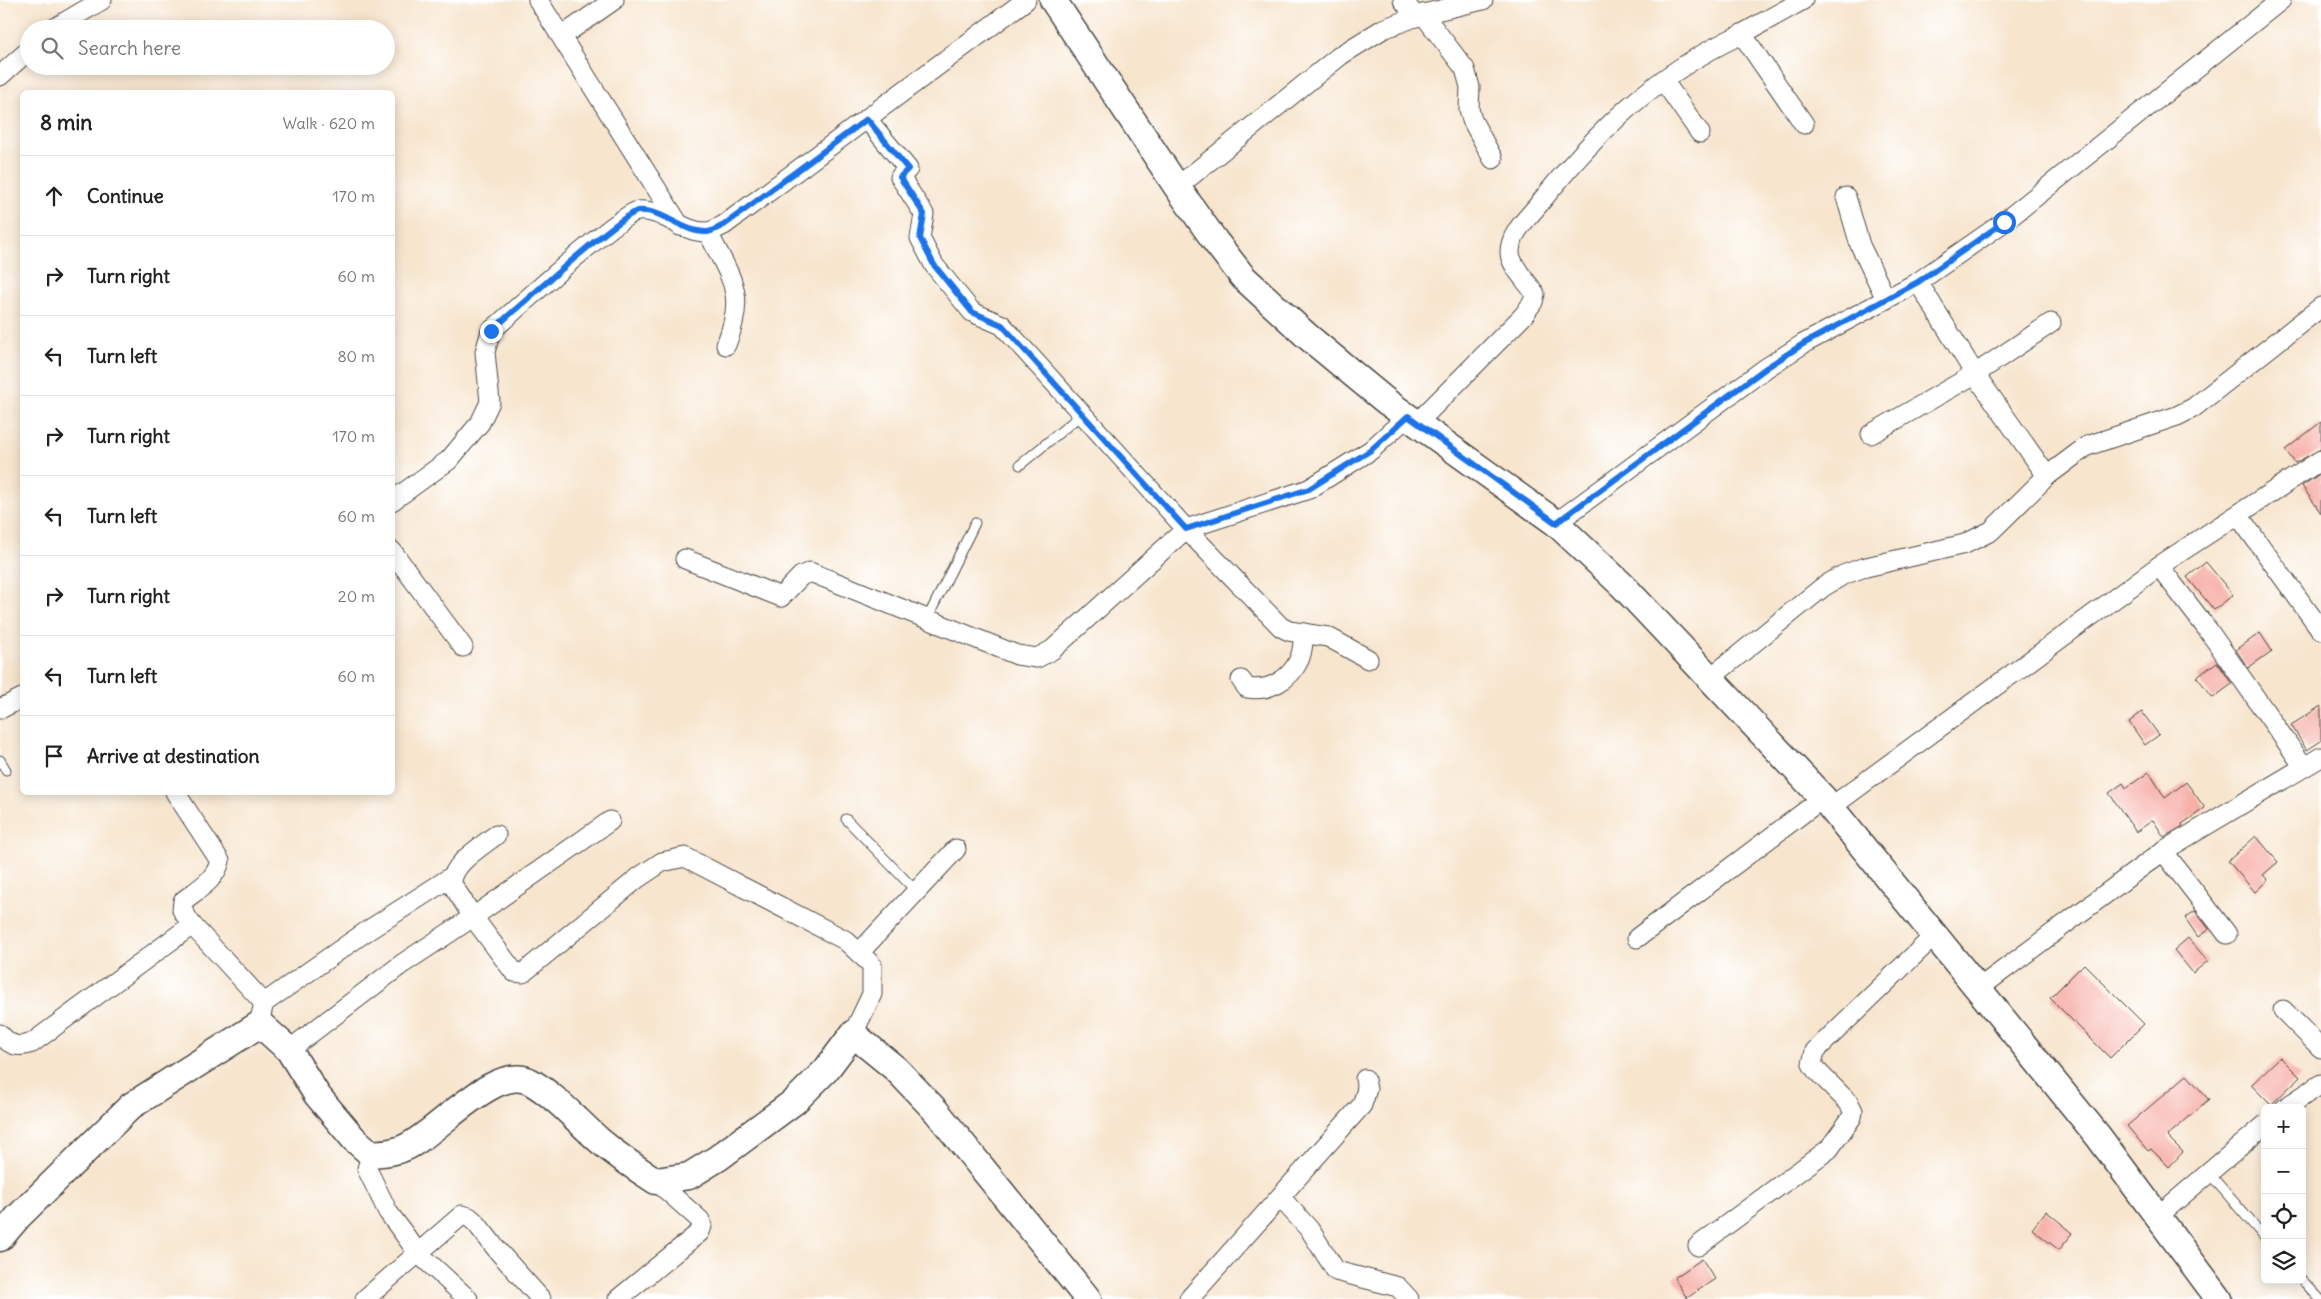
<!DOCTYPE html>
<meta charset="utf-8">
<style>
:root{--surface:#fff;--page:#f2f2f2;--text:#222;--muted:#767676;--line:#e0e0e0}
body{margin:0;font-family:Delius,sans-serif;background:var(--page);color:var(--text)}
.controls{position:absolute;right:15px;bottom:15px;display:grid;overflow:hidden;border-radius:8px;box-shadow:0 2px 12px #0003}
.controls button{width:45px;height:45px;display:grid;place-items:center;padding:0;border:0;border-bottom:1px solid var(--line);background:var(--surface);color:var(--text);font:25px sans-serif}
.stop{position:absolute;width:15px;height:15px;margin:-11px;border:4px solid #1a73e8;border-radius:50%;background:#fff}
.stop.end{background:#1a73e8;border-color:#fff;box-shadow:0 1px 5px #0008}
.list{margin:0;padding:0;list-style:none}
h2{display:flex;justify-content:space-between;align-items:center;height:65px;margin:0;padding:0 20px;font-size:21px}
h2 small{font-size:16px;font-weight:400;color:var(--muted)}
.list li{display:grid;grid-template-columns:32px 1fr auto;gap:15px;align-items:center;box-sizing:border-box;height:80px;padding:0 20px;border-top:1px solid var(--line)}
.list b{display:block;font-size:19px;white-space:nowrap}
.list em{font-size:16px;font-style:normal;color:var(--muted)}
.icon{flex:none;width:28px;height:28px;fill:none;stroke:currentColor;stroke-width:2;stroke-linecap:round;stroke-linejoin:round}
.map{position:relative;flex:none;width:2321px;height:1299px;overflow:hidden}
.search{position:absolute;background:var(--surface);box-shadow:0 2px 12px #0003;left:20px;top:20px;width:375px;height:55px;display:flex;align-items:center;gap:12px;box-sizing:border-box;padding:0 18px;border-radius:28px;color:var(--muted);font-size:19px}
.panel{position:absolute;background:var(--surface);box-shadow:0 2px 12px #0003;left:20px;top:90px;width:375px;height:705px;border-radius:8px}
.map>svg:first-child{display:block}
.building{fill:#f7afa7}
.lines{fill:none;stroke-linecap:round;stroke-linejoin:round}
.lane-casing{stroke:#4a4743;stroke-width:11}
.street-casing{stroke:#4a4743;stroke-width:21}
.secondary-casing{stroke:#4a4743;stroke-width:29}
.lane{stroke:#fff;stroke-width:9}
.street{stroke:#fff;stroke-width:19}
.secondary{stroke:#fff;stroke-width:26}
.route{stroke:#1a73e8;stroke-width:6}
</style>
<div class="map">
<svg width="2321" height="1299" viewBox="0 0 2321 1299">
<rect width="100%" height="100%" fill="#fff"/>
<filter id="ink" filterUnits="userSpaceOnUse"><feTurbulence type="fractalNoise" baseFrequency=".02" numOctaves="2"/><feDisplacementMap in="SourceGraphic" scale="10" xChannelSelector="R" yChannelSelector="G"/><feConvolveMatrix kernelMatrix="1 2 1 2 8 2 1 2 1" color-interpolation-filters="sRGB"/></filter>
<filter id="wash" filterUnits="userSpaceOnUse"><feTurbulence type="fractalNoise" baseFrequency=".0096" numOctaves="4" result="noise"/><feDisplacementMap in="SourceGraphic" scale="20" xChannelSelector="R" yChannelSelector="G"/><feGaussianBlur stdDeviation="1.12" result="paint"/><feColorMatrix in="noise" values="0 0 0 0 0 0 0 0 0 0 0 0 0 0 0 0 0 1.4 0 .05"/><feComposite in="paint" operator="in"/></filter>
<g filter="url(#wash)">
<rect width="100%" height="100%" fill="#f7e5ce"/>
<g id="blocks">
<g class="building">
<path d="M2321 422V449L2295 463 2285 450Z"/>
<path d="M2321 473V513L2302 486Z"/>
<path d="M2206 562 2233 595 2214 610 2187 577Z"/>
<path d="M2260 633 2272 651 2248 668 2236 650Z"/>
<path d="M2217 662 2232 684 2213 698 2197 677Z"/>
<path d="M2321 706V741L2307 750 2291 725Z"/>
<path d="M2142 712 2159 735 2145 745 2129 722Z"/>
<path d="M2149 772 2165 798 2186 782 2205 808 2182 824 2183 826 2164 837 2153 820 2136 832 2109 793 2123 783 2126 788Z"/>
<path d="M2256 836 2278 862 2263 875 2268 880 2255 892 2228 861Z"/>
<path d="M2195 911 2209 929 2198 937 2185 918Z"/>
<path d="M2188 938 2208 961 2193 973 2174 950Z"/>
<path d="M2084 964 2144 1024 2110 1058 2050 998Z"/>
<path d="M2280 1057 2300 1077 2271 1105 2251 1085Z"/>
<path d="M2187 1075 2209 1100 2167 1136 2183 1152 2169 1167 2151 1149 2148 1151 2127 1126Z"/>
<path d="M2046 1211 2073 1233 2059 1250 2032 1229Z"/>
<path d="M1702 1259 1715 1279 1687 1298 1674 1278Z"/>
</g>
</g>
</g>
<g filter="url(#ink)">
<use href="#blocks" fill-opacity="0" stroke="#4a4743" stroke-width="1"/>
<g class="lines">
<g class="lane-casing">
<g id="lane">
<path d="M1020 465 1082 414"/>
<path d="M927 619 975 523"/>
<path d="M0 760 6 770"/>
<path d="M846 819 916 891"/>
<path d="M2208 1172 2265 1238"/>
<path d="M2302 1280 2320 1299"/>
</g>
</g>
<g class="street-casing">
<g id="street">
<path d="M538 0 680 226"/>
<path d="M1403 0 1416 17"/>
<path d="M1803 0 1742 34 1804 124"/>
<path d="M1423 14 1465 69 1470 87 1469 109 1472 120 1493 159"/>
<path d="M53 29 102 0"/>
<path d="M562 36 614 0"/>
<path d="M0 76 29 50"/>
<path d="M1663 80 1700 133"/>
<path d="M867 119 908 169 900 177 924 214 920 238 934 265 972 312 1002 325 1186 529 1281 627 1289 631 1328 637 1368 659"/>
<path d="M1177 187 1341 55 1383 29 1423 14 1483 0"/>
<path d="M1846 197 1860 245 1886 299"/>
<path d="M708 232C731 280 747 292 726 345"/>
<path d="M1918 282 1975 374 2047 476"/>
<path d="M1417 423 1523 316 1533 302 1535 294C1528 282 1510 266 1510 252 1510 233 1528 218 1539 204 1598 130 1655 74 1742 34"/>
<path d="M1871 434 1975 374 2051 323"/>
<path d="M392 501 449 460 480 423 490 402 485 352 491 331C512 313 621 213 638 211 662 208 682 233 707 232 712 232 719 227 724 225L1026 0"/>
<path d="M2238 515 2321 630"/>
<path d="M1556 523 1766 368 1803 344 1918 282 2004 222 2281 0"/>
<path d="M392 551 463 647"/>
<path d="M685 559 781 597 801 576 810 572 1017 655 1037 658 1052 650 1186 529 1309 489 1371 450 1408 416"/>
<path d="M2159 566 2208 630 2304 767"/>
<path d="M1710 678 1823 587 1843 575 1862 568 1965 544 1991 531 2047 476 2087 446 2177 416 2193 408 2321 307"/>
<path d="M1241 680 1247 688C1268 692 1290 680 1299 660 1303 652 1303 641 1304 633"/>
<path d="M0 709 22 698"/>
<path d="M175 792 220 861C215 881 198 889 183 901L182 910 192 925 264 1003"/>
<path d="M1831 807 2159 566 2321 460"/>
<path d="M496 835C481 847 451 864 452 884L473 917 514 972 523 973 638 878 662 862 685 857 845 940 872 965V994L853 1034"/>
<path d="M2163 851 2227 934"/>
<path d="M1637 938 1823 798"/>
<path d="M859 953 956 849"/>
<path d="M1978 989 2163 851 2321 757"/>
<path d="M2283 1010 2321 1048"/>
<path d="M261 1015 264 1003 364 933 451 877"/>
<path d="M0 1034C10 1046 18 1048 32 1043L192 925"/>
<path d="M289 1050 402 964 473 917 610 821"/>
<path d="M2285 1108 2321 1084"/>
<path d="M371 1154 367 1169 388 1212 418 1253 468 1299"/>
<path d="M1280 1197 1310 1230 1336 1271 1398 1287 1409 1299"/>
<path d="M2158 1216 2265 1125"/>
<path d="M1698 1246 1829 1149 1852 1117 1853 1111 1849 1103 1816 1070 1812 1064 1815 1051 1935 935"/>
<path d="M365 1299 462 1215 469 1217 476 1223 498 1251 541 1299"/>
<path d="M618 1299 700 1232 702 1226 700 1220 656 1181"/>
<path d="M1189 1299 1362 1105 1367 1089 1365 1079"/>
</g>
</g>
<g class="secondary-casing">
<g id="secondary">
<path d="M1053 0 1177 187 1215 241 1243 277 1307 336 1387 402 1556 523 1623 586 1823 798 2098 1136 2219 1299"/>
<path d="M0 1238 18 1217 131 1106 260 1024 289 1050 317 1095 354 1139 371 1154C382 1153 393 1153 404 1148 436 1135 495 1062 531 1082 557 1097 578 1122 600 1141 618 1156 637 1169 656 1181L689 1176 718 1158 795 1101 826 1070 853 1034 896 1069 936 1111 1088 1299"/>
</g>
</g>
<use href="#lane" class="lane"/>
<use href="#street" class="street"/>
<use href="#secondary" class="secondary"/>
</g>
</g>
<g class="lines" filter="url(#ink)">
<path class="route" d="M491 331C512 313 621 214 638 211 662 208 682 233 707 232 712 232 719 227 724 225L867 119 908 169 900 177 924 214 920 238 934 265 972 312 1002 325 1186 529 1309 489 1371 450 1408 416 1556 523 1766 368 1803 344 1918 282 2004 222"/>
</g>
</svg>
<div class="controls">
<button>+</button>
<button>−</button>
<button><svg class="icon" aria-label="locate" viewBox="0 0 24 24"><circle cx="12" cy="12" r="6"/><path d="M12 2v4M12 18v4M2 12h4M18 12h4"/></svg></button>
<button><svg class="icon" aria-label="layers" viewBox="0 0 24 24"><path d="M12 4l9 5-9 5-9-5zM3 14l9 5 9-5"/></svg></button>
</div>
<div class="stop" style="left:2004px;top:222px"></div>
<div class="stop end" style="left:491px;top:331px"></div>
<div class="search"><svg class="icon" aria-label="search" viewBox="0 0 24 24"><circle cx="10" cy="10" r="6"/><path d="M15 15l6 6"/></svg>Search here</div>
<section class="panel">
<h2>8 min<small>Walk · 620 m</small></h2>
<ul class="list">
<li><svg class="icon" aria-label="ahead" viewBox="0 0 24 24"><path d="M12 20V5M6 11l6-6 6 6"/></svg><div><b>Continue</b></div><em>170 m</em></li>
<li><svg class="icon" aria-label="right" viewBox="0 0 24 24"><path d="M7 20v-9h11M14 6l5 5-5 5"/></svg><div><b>Turn right</b></div><em>60 m</em></li>
<li><svg class="icon" aria-label="left" viewBox="0 0 24 24"><path d="M17 20v-9H6M10 6l-5 5 5 5"/></svg><div><b>Turn left</b></div><em>80 m</em></li>
<li><svg class="icon" aria-label="right" viewBox="0 0 24 24"><path d="M7 20v-9h11M14 6l5 5-5 5"/></svg><div><b>Turn right</b></div><em>170 m</em></li>
<li><svg class="icon" aria-label="left" viewBox="0 0 24 24"><path d="M17 20v-9H6M10 6l-5 5 5 5"/></svg><div><b>Turn left</b></div><em>60 m</em></li>
<li><svg class="icon" aria-label="right" viewBox="0 0 24 24"><path d="M7 20v-9h11M14 6l5 5-5 5"/></svg><div><b>Turn right</b></div><em>20 m</em></li>
<li><svg class="icon" aria-label="left" viewBox="0 0 24 24"><path d="M17 20v-9H6M10 6l-5 5 5 5"/></svg><div><b>Turn left</b></div><em>60 m</em></li>
<li><svg class="icon" aria-label="arrive" viewBox="0 0 24 24"><path d="M6 21V4h12l-3 4 3 4H6"/></svg><div><b>Arrive at destination</b></div></li>
</ul>
</section>
</div>
